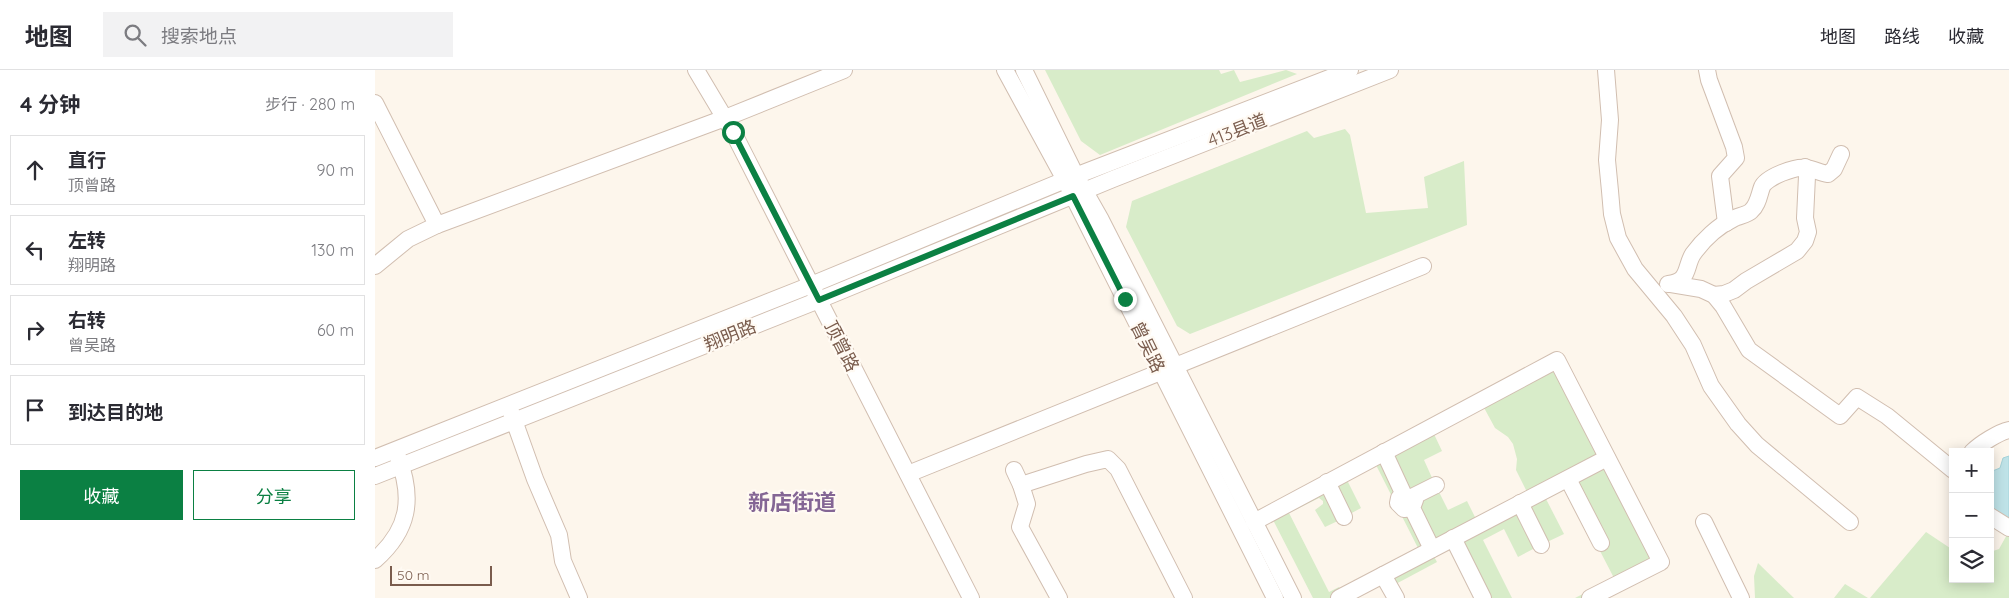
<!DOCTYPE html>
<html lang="zh">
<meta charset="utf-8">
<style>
:root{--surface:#fff;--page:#f2f2f3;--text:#2b2b33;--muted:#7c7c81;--line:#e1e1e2;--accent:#0b8043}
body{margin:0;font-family:Quicksand,"Noto Sans SC",sans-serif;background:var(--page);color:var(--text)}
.controls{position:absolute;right:15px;bottom:15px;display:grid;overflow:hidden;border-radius:0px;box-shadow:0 2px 12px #0003}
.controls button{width:45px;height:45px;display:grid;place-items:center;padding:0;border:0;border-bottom:1px solid var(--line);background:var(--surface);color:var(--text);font:25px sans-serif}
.scale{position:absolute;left:15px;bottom:12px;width:102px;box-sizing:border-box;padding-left:5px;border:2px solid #7a5c4d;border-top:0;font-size:14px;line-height:18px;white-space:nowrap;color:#7a5c4d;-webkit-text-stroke:4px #fffaf3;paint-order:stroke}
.stop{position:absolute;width:15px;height:15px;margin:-11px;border:4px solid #0b8043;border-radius:50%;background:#fff}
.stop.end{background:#0b8043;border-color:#fff;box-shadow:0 1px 5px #0008}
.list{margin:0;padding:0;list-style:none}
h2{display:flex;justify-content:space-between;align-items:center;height:65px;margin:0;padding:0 20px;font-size:21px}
h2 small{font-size:16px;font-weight:400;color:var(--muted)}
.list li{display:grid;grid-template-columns:32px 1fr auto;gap:15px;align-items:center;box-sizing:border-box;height:70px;margin:0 10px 10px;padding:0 10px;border:1px solid var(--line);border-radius:0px}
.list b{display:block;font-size:19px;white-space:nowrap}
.list p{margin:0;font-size:16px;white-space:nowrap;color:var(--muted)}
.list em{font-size:16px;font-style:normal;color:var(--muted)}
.actions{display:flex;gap:10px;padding:15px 20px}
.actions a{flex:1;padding:11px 0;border:1px solid var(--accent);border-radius:0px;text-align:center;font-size:18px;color:var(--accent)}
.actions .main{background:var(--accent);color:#fff}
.icon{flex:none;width:28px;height:28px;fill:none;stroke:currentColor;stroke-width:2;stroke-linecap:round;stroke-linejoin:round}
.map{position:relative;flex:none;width:1634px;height:528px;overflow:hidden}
header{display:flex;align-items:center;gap:30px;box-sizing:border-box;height:70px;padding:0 25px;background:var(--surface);border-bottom:1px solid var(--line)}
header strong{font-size:24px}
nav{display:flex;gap:28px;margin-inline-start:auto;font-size:18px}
.search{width:350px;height:45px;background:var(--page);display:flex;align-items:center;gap:12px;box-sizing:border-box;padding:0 18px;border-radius:0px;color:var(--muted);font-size:19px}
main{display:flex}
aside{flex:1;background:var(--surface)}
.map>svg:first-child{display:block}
.green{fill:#d8ecc9}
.water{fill:#bfe3e8;stroke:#a5d3da}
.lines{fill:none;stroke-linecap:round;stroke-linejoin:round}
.minor-casing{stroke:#d1beb0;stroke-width:18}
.minor{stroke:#fff;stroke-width:16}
.route{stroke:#0b8043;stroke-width:6}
.labels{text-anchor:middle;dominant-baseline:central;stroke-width:4.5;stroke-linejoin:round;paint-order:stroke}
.street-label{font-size:18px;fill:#7a5c4d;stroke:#fffaf3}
.district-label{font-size:22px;font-weight:bold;fill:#846695;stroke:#fffaf3}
</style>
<header>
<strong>地图</strong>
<div class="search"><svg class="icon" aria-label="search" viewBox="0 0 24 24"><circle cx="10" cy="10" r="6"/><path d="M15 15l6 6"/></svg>搜索地点</div>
<nav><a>地图</a><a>路线</a><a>收藏</a></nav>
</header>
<main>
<aside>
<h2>4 分钟<small>步行 · 280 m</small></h2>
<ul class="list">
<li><svg class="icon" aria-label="ahead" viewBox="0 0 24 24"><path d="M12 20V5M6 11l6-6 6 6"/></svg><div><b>直行</b><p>顶曾路</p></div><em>90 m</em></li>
<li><svg class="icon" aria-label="left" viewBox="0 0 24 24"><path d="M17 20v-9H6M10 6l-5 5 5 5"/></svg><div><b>左转</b><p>翔明路</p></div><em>130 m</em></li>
<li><svg class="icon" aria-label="right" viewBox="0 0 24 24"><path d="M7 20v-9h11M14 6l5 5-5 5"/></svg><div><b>右转</b><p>曾吴路</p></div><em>60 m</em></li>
<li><svg class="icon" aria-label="arrive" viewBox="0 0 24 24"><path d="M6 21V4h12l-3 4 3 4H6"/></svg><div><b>到达目的地</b></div></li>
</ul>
<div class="actions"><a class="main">收藏</a><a>分享</a></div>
</aside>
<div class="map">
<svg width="1634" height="528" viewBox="0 0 1634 528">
<rect width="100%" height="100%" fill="#fdf6ec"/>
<g class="green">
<path d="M670 0H844L846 4 859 0 865 12 911 0 922 4 725 85 706 71Z"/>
<path d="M970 59 975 65 991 143 1053 138 1049 107 1089 91 1092 155 815 264 802 256 751 157 757 131 932 61 939 68Z"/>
<path d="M1176 300 1183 304 1221 383 1218 388 1153 424 1141 400 1142 389 1138 374 1133 367 1120 358 1107 334Z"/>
<path d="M1058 362 1067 381 1049 390 1058 410 1040 420 1030 416 1019 392 1020 381Z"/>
<path d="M1004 390 1032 441 1047 476 1043 478 1001 395 972 410 986 438 973 445 957 413Z"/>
<path d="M1222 399H1230L1276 487 1272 496 1208 528H1200L1239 508 1225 481 1198 411Z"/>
<path d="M950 417 967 449 950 457 940 440 948 434V431L944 428 914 443 954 522 964 517 966 522 956 528H938L896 446Z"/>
<path d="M1063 420 1073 440 1092 431 1101 449 1063 468 1058 466 1042 437 1046 428Z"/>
<path d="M1171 429 1189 464 1170 473 1151 435Z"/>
<path d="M1141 439 1160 478 1143 487 1129 459 1108 470 1137 528H1116L1089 477 1087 468Z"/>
<path d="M1634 461V528H1495L1551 462 1578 480V509H1615V482L1624 479Z"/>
<path d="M1057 483 1062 492 1017 516 1012 506Z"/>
<path d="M1383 493 1419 528H1380L1379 506Z"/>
<path d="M1470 514 1493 528H1459Z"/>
</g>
<path class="water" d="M1634 386V452L1618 443 1615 435V402L1625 398 1628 388Z"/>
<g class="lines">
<g class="minor-casing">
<g id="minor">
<path d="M321 0 358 62 596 528"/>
<path d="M630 0 690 110 900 528"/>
<path d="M649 0 701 106 726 150 918 528"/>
<path d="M1231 0 1235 50 1232 90 1235 121 1237 144 1243 168 1260 199 1299 246 1318 275 1336 316 1363 354 1382 375 1475 452"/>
<path d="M1332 0 1334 10 1359 77 1361 88 1345 106 1351 153"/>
<path d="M0 33 62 155"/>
<path d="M0 196 33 169 62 155 350 48 469 0"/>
<path d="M1293 214C1315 212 1310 196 1318 184 1328 170 1343 156 1358 149 1363 146 1372 145 1376 141 1383 135 1384 125 1387 117 1391 107 1421 96 1431 98 1439 99 1445 103 1453 104L1459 99 1466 84"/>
<path d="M1296 214 1326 219 1339 225 1348 236 1374 280 1465 346 1482 327 1512 346 1578 400"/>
<path d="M1339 225 1349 224 1359 220 1371 211 1422 181 1430 171 1433 162 1430 148 1432 106 1430 97"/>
<path d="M136 342 160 409 184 465 188 491 204 528"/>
<path d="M1009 382 1028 423 1024 428 1023 433 1029 439 1037 438"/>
<path d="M1597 382C1605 374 1624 362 1634 360"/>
<path d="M0 388 436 215 690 110 975 0"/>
<path d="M639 400 646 415 652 434 645 457 684 528"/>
<path d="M533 404 1048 196"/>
<path d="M0 406 444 230 738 109 1015 0"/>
<path d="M1193 409 1226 473"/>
<path d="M952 412 969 447"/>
<path d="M646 415 711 394 733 389 743 399 809 528"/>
<path d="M1039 426 1061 415"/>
<path d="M1040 430 1037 438 1057 479"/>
<path d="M1145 433 1166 475"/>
<path d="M1615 446 1634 458"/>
<path d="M879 452 1182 290 1286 492 1215 528"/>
<path d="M1329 452 1366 528"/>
<path d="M1078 468 1108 528"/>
<path d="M0 490C34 460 39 429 23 387"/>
<path d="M1008 505 1232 388"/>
<path d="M964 528 1008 505 1021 528"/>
</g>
</g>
<use href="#minor" class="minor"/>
</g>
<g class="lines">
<path class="route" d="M358 62 444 230 698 126 750 229"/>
</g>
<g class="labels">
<g class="street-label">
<text transform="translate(862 60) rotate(-21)">413县道</text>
<text transform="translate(355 265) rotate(-22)">翔明路</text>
<text transform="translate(467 276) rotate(63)">顶曾路</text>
<text transform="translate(773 277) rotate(64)">曾吴路</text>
</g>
<g class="district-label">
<text x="417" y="432">新店街道</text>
</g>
</g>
</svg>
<div class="controls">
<button>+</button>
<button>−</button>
<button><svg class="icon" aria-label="layers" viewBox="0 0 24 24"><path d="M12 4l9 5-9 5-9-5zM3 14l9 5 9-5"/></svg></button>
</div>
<div class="scale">50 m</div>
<div class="stop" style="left:358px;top:62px"></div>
<div class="stop end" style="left:750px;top:229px"></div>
</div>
</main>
